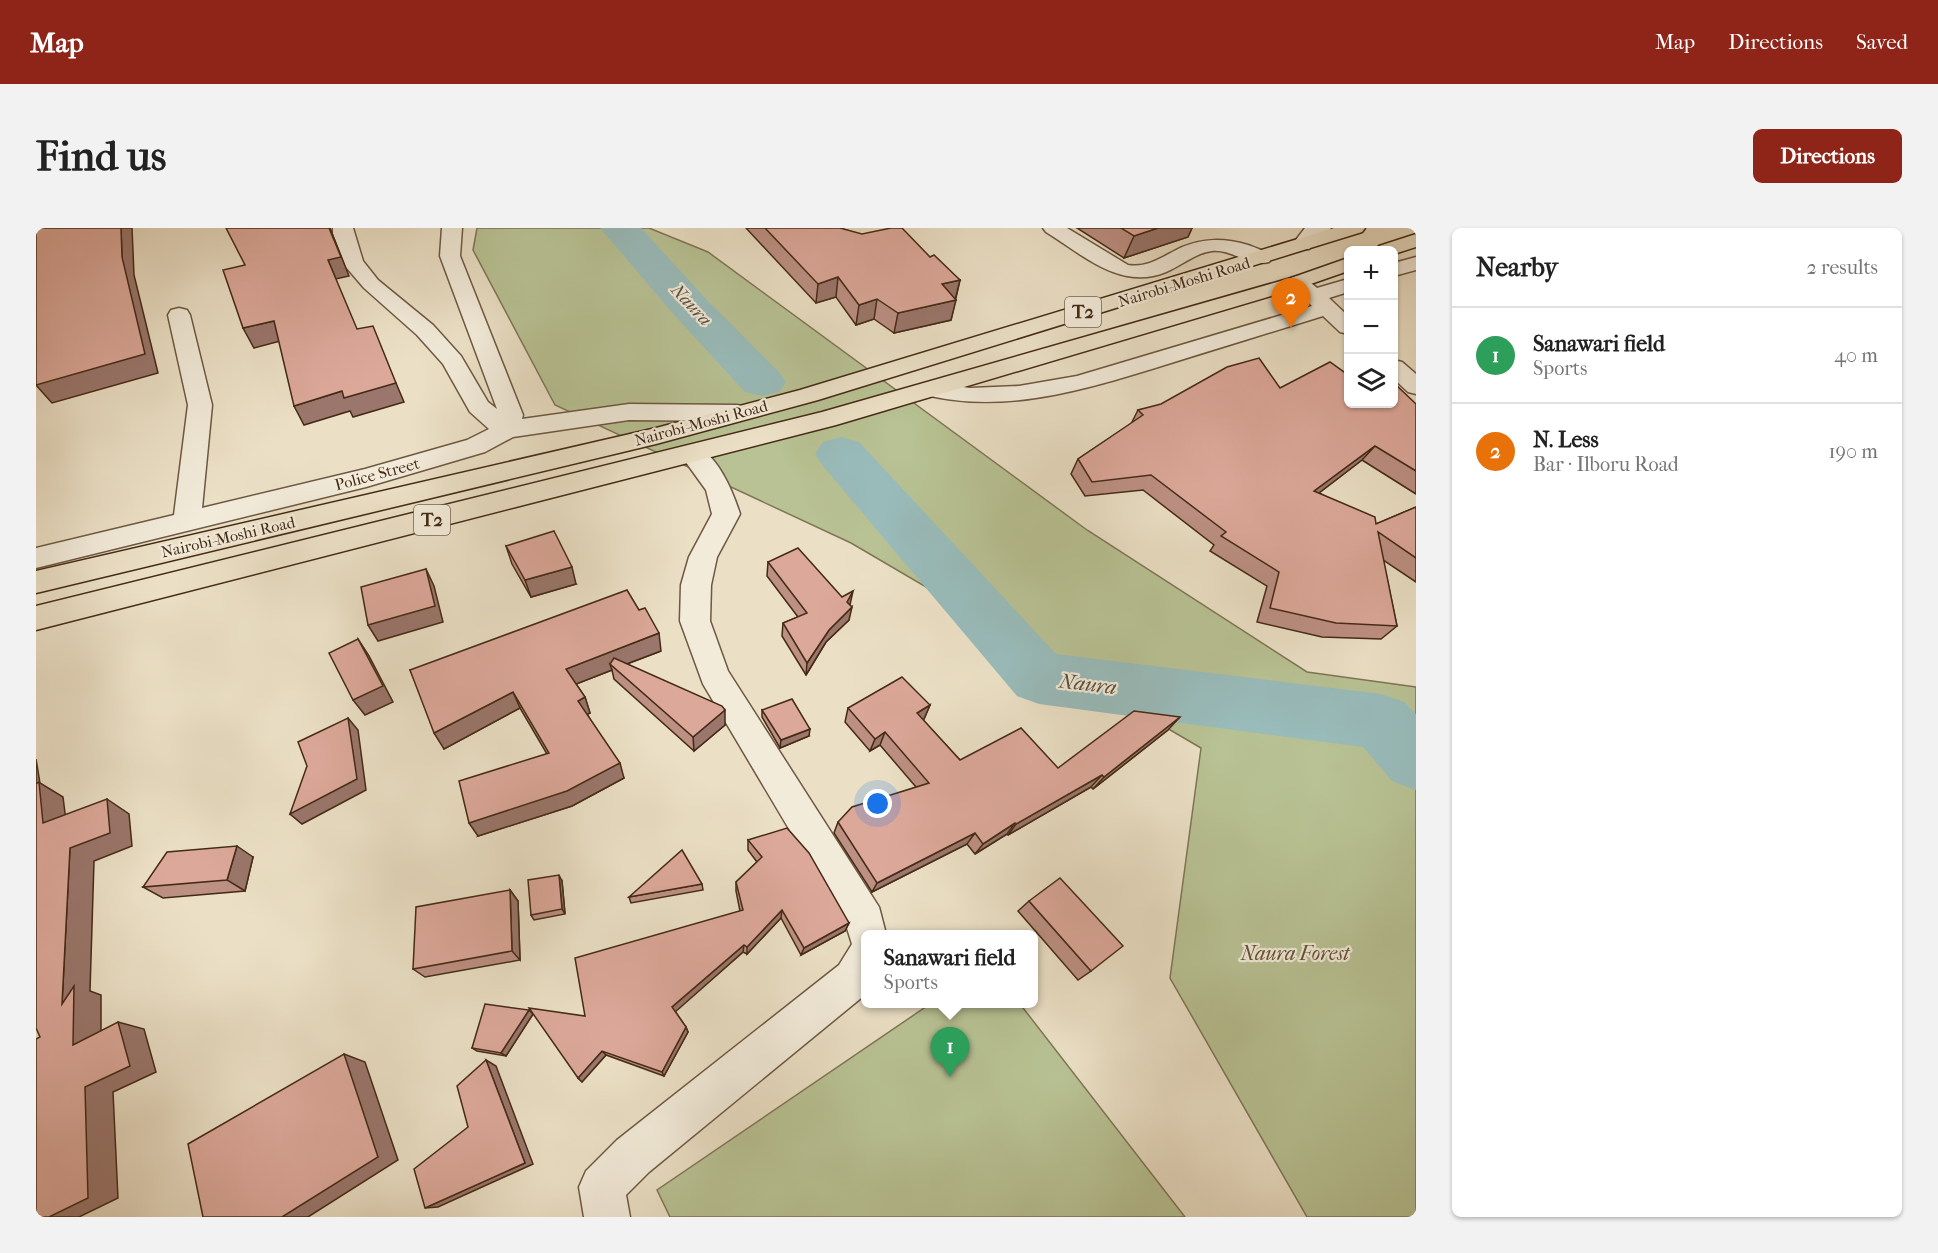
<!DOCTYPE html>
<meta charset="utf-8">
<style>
:root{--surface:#fff;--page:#f2f2f2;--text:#222;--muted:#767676;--line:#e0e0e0;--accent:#8f2418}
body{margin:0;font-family:"IM FELL French Canon",serif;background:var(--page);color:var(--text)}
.controls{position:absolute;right:18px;top:18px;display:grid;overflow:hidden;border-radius:9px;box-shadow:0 2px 4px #0004}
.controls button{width:54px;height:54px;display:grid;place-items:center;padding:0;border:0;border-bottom:2px solid var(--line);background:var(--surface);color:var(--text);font:30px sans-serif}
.you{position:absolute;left:842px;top:576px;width:21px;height:21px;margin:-15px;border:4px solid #fff;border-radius:50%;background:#1a73e8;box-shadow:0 0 0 9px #1a73e833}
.badge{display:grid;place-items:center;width:39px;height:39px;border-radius:50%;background:var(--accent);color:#fff;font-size:20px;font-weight:700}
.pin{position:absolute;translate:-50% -50px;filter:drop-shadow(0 2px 3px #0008)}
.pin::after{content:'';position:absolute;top:32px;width:21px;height:18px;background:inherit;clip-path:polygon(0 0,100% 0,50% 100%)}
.popup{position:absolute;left:825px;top:702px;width:177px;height:78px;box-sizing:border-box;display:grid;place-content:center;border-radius:9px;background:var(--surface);filter:drop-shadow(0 2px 4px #0005);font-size:20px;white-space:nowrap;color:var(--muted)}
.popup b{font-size:22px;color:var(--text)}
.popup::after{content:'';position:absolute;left:50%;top:100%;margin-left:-12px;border:12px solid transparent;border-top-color:var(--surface)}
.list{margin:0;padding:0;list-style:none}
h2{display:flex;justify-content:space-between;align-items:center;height:78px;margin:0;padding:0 24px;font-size:26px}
h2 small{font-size:20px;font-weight:400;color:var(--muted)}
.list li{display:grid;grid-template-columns:39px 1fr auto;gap:18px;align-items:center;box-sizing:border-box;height:96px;padding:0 24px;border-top:2px solid var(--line)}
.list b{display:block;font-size:22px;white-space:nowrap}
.list p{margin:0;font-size:20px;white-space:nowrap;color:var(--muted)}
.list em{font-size:20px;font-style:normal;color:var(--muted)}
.icon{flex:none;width:33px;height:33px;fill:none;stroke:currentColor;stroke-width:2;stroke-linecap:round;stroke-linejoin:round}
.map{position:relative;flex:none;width:1380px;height:989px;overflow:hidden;border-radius:9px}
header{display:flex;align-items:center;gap:36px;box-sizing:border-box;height:84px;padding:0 30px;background:var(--accent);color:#fff}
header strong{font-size:28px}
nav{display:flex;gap:33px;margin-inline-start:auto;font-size:21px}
.intro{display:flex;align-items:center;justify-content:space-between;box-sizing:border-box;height:144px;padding:0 36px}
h1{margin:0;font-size:42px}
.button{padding:15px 27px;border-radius:9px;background:var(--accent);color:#fff;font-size:21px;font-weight:700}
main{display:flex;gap:36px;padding:0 36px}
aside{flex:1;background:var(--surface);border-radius:9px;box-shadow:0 2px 4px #0004}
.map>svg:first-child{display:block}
.green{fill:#b8c294;stroke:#7e7655;stroke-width:1.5}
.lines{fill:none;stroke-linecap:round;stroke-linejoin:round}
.river{fill:#99bcbb;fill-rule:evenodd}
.minor-casing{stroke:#6e5842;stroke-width:3}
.highway-casing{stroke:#442a16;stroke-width:3}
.minor{fill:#f2ebda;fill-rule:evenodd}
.highway{fill:#ebe0c6;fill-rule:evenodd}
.wall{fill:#bd9084;stroke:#442a16;stroke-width:1.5}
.shaded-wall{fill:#9a766c;stroke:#442a16;stroke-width:1.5}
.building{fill:#dca89a;stroke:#442a16;stroke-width:1.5}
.labels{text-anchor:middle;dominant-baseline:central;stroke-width:4.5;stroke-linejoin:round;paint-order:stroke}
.far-street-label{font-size:16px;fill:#442a16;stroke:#f2ebda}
.far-water-label{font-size:18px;font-style:italic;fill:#594e3f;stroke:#f2ebda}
.shield{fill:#f2ebda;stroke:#786451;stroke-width:1.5}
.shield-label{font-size:18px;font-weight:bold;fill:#442a16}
.park-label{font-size:20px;font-style:italic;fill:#615036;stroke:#f2ebda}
.water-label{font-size:21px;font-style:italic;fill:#594e3f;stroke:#f2ebda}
</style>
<header>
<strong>Map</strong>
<nav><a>Map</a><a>Directions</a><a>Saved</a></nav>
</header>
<div class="intro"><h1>Find us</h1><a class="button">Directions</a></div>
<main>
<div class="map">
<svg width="1380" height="989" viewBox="0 0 1380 989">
<rect width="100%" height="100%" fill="#ebe0c6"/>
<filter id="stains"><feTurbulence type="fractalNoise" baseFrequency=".00333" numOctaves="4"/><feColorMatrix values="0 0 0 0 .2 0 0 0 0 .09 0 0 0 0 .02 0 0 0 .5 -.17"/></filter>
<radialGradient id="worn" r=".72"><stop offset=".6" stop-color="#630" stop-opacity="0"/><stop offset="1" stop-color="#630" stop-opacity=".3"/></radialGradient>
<g class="green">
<path d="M441 0H613L672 24 1051 302 1271 444 1380 459V989H1271L1134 750 1165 520 815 315 519 177 437 22Z"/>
<path d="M894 776H984L1149 989H634L621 962Z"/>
</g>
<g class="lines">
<g class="river">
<path d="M564 0H605L670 71 743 144 750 154 743 164 726 168 709 164 640 89Z"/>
<path d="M805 209 823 214 1020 426 1345 466 1368 474 1380 486V562L1356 553 1327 519 1003 476 981 468 787 238 779 226 787 214Z"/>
</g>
<g class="minor-casing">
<g id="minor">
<path d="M297 0H317L327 33 342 52 397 97 425 128 452 174 461 181 404 28 406 0H426L424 28 487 187 486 191 593 176 701 177 710 180 713 185 710 190 701 193 593 192 477 209 449 224 330 259 0 340V320L138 287 152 177 132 87 135 82 143 80 151 82 154 87 176 177 166 280 329 241 431 212 453 201 434 184 407 136 381 107 328 60 310 39 297 6Z"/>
<path d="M1007 0H1031L1092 37C1112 40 1126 29 1144 20 1167 10 1188 10 1212 17 1220 20 1231 23 1236 30L1233 34C1214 39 1196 21 1176 23 1159 25 1145 38 1130 44 1085 63 1047 27 1010 4Z"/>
<path d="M1269 0H1295L1292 4 1284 7 1273 21H1259L1256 17Z"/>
<path d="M1380 29V42L1358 48V35Z"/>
<path d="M1262 48 1269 50 1281 60 1312 51V64L1293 70 1312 88V106L1304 104 1287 88C1236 104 1186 119 1135 135 1054 160 970 188 886 166L882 161 886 156 894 154 934 160 983 158 1041 148 1276 78 1251 54 1255 50Z"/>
<path d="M1358 132 1366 134 1380 146V166L1372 164 1358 151Z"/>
<path d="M657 218C681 224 697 264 704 286L681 329 675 357 674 393 692 443 843 679 850 706H830V766L613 944 590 967 594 989H548L543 959 550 943 581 912 803 737 816 716 810 697 667 456 644 393 645 357 653 329 676 286 670 262 644 226 648 220Z"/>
</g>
</g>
<g class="highway-casing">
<g id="highway">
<path d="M1298 0H1329L1326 4 782 172 620 216 0 365V343L620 200 764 162Z"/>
<path d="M1380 6V19L1358 26V22H1340L1343 18Z"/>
<path d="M1312 30V43L1269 58 800 197 0 402V378L786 184 1255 50Z"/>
</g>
</g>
<use href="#minor" class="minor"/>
<use href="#highway" class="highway"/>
</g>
<g class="wall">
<path d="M710 0H804L894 29 924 52 915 92 858 105 838 91 820 97 800 69 780 75Z"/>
<path d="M1041 0H1156L1152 9 1088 30Z"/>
<path d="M1244 160 1312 176H1380V266L1326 232 1283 265 1340 296 1380 279V354L1347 332 1361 398 1345 411 1286 409 1221 394 1231 358 1174 323 1178 317 1107 262 1049 268 1035 246 1042 231 1095 196 1102 182Z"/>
<path d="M470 318 540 356 495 369 476 336Z"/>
<path d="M732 334 814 377 813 392 790 414 770 447 746 408 747 395 762 389 731 348Z"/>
<path d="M625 423 591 436 689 497 658 523 578 451 576 442 540 456 549 469 554 485 551 486 588 550 536 578 442 608 511 526 484 480 408 521 374 442Z"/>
<path d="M894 477 888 491 887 492 924 532 1022 540 1132 502 1057 561 1055 559 972 607 971 606 939 626 931 616 836 664 798 605 802 594 880 559 844 517 834 523 809 494 812 480Z"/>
<path d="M726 482 773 508 744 520 726 489Z"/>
<path d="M712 612 813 695 809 703 765 727 745 690 711 726 707 724 639 783 650 799 652 804 628 848 570 827 546 854 542 850 549 788 704 683 700 663V654L721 634 712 622Z"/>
<path d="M217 629 209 663 127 670 107 659Z"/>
<path d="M526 653 529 686 498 692 495 687Z"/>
<path d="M666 656 667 662 595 675 593 669Z"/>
<path d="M474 662 482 673 484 732 389 749 377 741Z"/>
<path d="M993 673 1055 743 1042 752 982 683Z"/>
<path d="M493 782 497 786 470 828 441 823 436 820Z"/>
</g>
<g class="shaded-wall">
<path d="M85 0H96L98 47 122 145 16 175 0 157 86 29Z"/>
<path d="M294 0 313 48 300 51 292 32Z"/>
<path d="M1122 0H1156L1152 9 1088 30 1098 8Z"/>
<path d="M802 49 800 69 780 75 782 56Z"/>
<path d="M924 52 919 72 906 56Z"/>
<path d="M841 71 838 91 820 97 823 77Z"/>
<path d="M920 72 915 92 858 105 862 85Z"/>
<path d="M238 93 248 112 218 120 207 100Z"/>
<path d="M360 155 368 174 317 189 314 183 268 197 258 178 306 163Z"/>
<path d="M1339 218 1326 232 1266 278 1278 263Z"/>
<path d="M536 339 540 356 495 369 489 352Z"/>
<path d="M390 341 398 358 407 394 342 413 332 397Z"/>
<path d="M817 363 814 377 808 387 811 374Z"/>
<path d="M816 379 813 392 790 414 770 447 771 435 793 402Z"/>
<path d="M623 405 625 423 580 440 574 436 576 442 535 458 530 441Z"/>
<path d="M322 411 333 428 357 474 329 487 317 472Z"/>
<path d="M477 464 484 480 408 521 398 505Z"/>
<path d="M549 469 554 485 546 489 542 473Z"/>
<path d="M894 477 888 491 875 499 881 485Z"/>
<path d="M689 482V497L658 523 657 509Z"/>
<path d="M1144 489 1132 502 1057 561 1068 549Z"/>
<path d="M312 490 322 502 330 562 266 596 254 586Z"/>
<path d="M774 501 773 508 744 520 745 512Z"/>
<path d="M849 504 844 517 834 523 839 511Z"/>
<path d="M0 531 4 555 27 569 32 609 7 595 0 574Z"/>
<path d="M584 535 588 550 536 578 442 608 433 595Z"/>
<path d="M1066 547 1055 559 972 607 980 596Z"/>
<path d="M71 571 93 586 96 618 58 633 54 763 65 767V824L37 817 26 776 34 620Z"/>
<path d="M979 595 971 606 939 626 947 616Z"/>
<path d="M939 605 931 616 836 664 841 655Z"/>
<path d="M201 618 217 629 209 663 191 652Z"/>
<path d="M523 647 526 653 529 686 526 681Z"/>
<path d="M474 662 482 673 484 732 476 723Z"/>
<path d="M746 682 745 690 711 726V719Z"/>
<path d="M813 695 809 703 765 727 768 720Z"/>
<path d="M708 717 707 724 638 785 636 779Z"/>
<path d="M493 782 497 786 470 828 465 825Z"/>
<path d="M82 794 108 801 120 844 77 864 82 970 43 989H13L49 859Z"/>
<path d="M650 799 652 804 628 848 626 844Z"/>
<path d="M566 823 570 827 546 854 542 850Z"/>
<path d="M308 826 329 834 362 932 272 989H246Z"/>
<path d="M450 832 460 838 497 936 402 979 389 980 489 935Z"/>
</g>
<g class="building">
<path d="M0 0H85L86 29 109 126 0 157Z"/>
<path d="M190 0H293L305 29 292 32 321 101 337 98 360 155 308 170 306 163 258 178 238 93 207 100 187 42 209 37Z"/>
<path d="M729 0H804L826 6 855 0H866L894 29 898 27 924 52 906 56 920 72 862 85 841 71 823 77 802 49 782 56Z"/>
<path d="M1085 0H1122L1098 8Z"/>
<path d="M1223 130 1244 160 1294 134 1312 147V176H1358V155L1380 176V243L1339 218 1278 263 1339 289 1340 296 1380 279V330L1342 304 1361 398 1300 395 1234 380 1243 344 1185 308 1190 304 1115 247 1056 254 1042 231 1107 187 1102 182 1125 176 1191 139Z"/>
<path d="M518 303 536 339 489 352 470 318Z"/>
<path d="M762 320 806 369 817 363 811 374 816 379 793 402 771 435 747 395 771 385 732 334Z"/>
<path d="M390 341 399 378 332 397 325 359Z"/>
<path d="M591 362 603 382 609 380 623 405 530 441 549 469 542 473 584 535 531 563 433 595 423 553 513 525 477 464 398 505 374 442Z"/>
<path d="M322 411 347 458 317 472 293 425Z"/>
<path d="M578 430 686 478 689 482 657 509 574 436Z"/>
<path d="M866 449 894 477 881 485 924 532 985 500 1022 540 1098 483 1144 489 1068 549 1066 547 980 596 979 595 947 616 939 605 841 655 802 594 816 579 893 555 849 504 839 511 812 480Z"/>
<path d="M756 471 774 501 745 512 726 482Z"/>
<path d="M312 490 321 551 254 586 271 538 262 514Z"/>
<path d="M3 554 7 595 71 571 74 605 34 620 26 776 38 758 37 817 82 794 94 838 49 859 52 970 13 989H0V811L4 809 0 800V556Z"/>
<path d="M751 600 773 625 813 695 768 720 746 682 711 719 708 717 636 779 650 799 626 844 566 823 542 850 493 780 549 788 539 730 707 682 700 654 726 629 712 612Z"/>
<path d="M201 618 191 652 107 659 131 624Z"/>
<path d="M646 622 666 656 593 669Z"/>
<path d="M523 647 526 681 495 687 492 652Z"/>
<path d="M1024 650 1087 718 1055 743 993 673Z"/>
<path d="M474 662 476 723 377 741 380 679Z"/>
<path d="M449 776 493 782 465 825 436 820Z"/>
<path d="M308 826 342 929 246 989H167L152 916Z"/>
<path d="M450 832 489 935 389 980 378 941 432 899 421 858Z"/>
</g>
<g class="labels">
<g class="far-street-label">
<text transform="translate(1148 54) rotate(-17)">Nairobi-Moshi Road</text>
<text transform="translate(665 195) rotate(-15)">Nairobi-Moshi Road</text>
<text transform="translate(341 246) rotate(-15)">Police Street</text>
<text transform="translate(192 309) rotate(-13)">Nairobi-Moshi Road</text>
</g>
<g class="far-water-label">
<text transform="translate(655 77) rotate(47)">Naura</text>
</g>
<g class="shield">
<rect x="1029" y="69" width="36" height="30" rx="4.5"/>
<rect x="378" y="277" width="36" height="30" rx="4.5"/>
</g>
<g class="shield-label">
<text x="1047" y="84">T2</text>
<text x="396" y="292">T2</text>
</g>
<g class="park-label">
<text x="1259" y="725">Naura Forest</text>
</g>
<g class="water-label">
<text transform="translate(1052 456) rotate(7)">Naura</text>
</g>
</g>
<rect width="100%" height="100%" filter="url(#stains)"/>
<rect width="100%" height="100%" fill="url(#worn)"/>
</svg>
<div class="controls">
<button>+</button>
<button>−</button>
<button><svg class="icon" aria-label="layers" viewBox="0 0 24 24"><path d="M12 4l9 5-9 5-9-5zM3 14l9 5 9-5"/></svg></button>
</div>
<div class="you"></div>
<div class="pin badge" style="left:914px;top:849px;background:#2e9e5b">1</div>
<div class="popup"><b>Sanawari field</b>Sports</div>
<div class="pin badge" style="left:1255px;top:100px;background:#e8710a">2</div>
</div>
<aside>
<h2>Nearby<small>2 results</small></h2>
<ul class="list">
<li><span class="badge" style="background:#2e9e5b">1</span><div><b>Sanawari field</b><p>Sports</p></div><em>40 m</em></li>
<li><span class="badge" style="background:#e8710a">2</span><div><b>N. Less</b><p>Bar · Ilboru Road</p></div><em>190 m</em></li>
</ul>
</aside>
</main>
